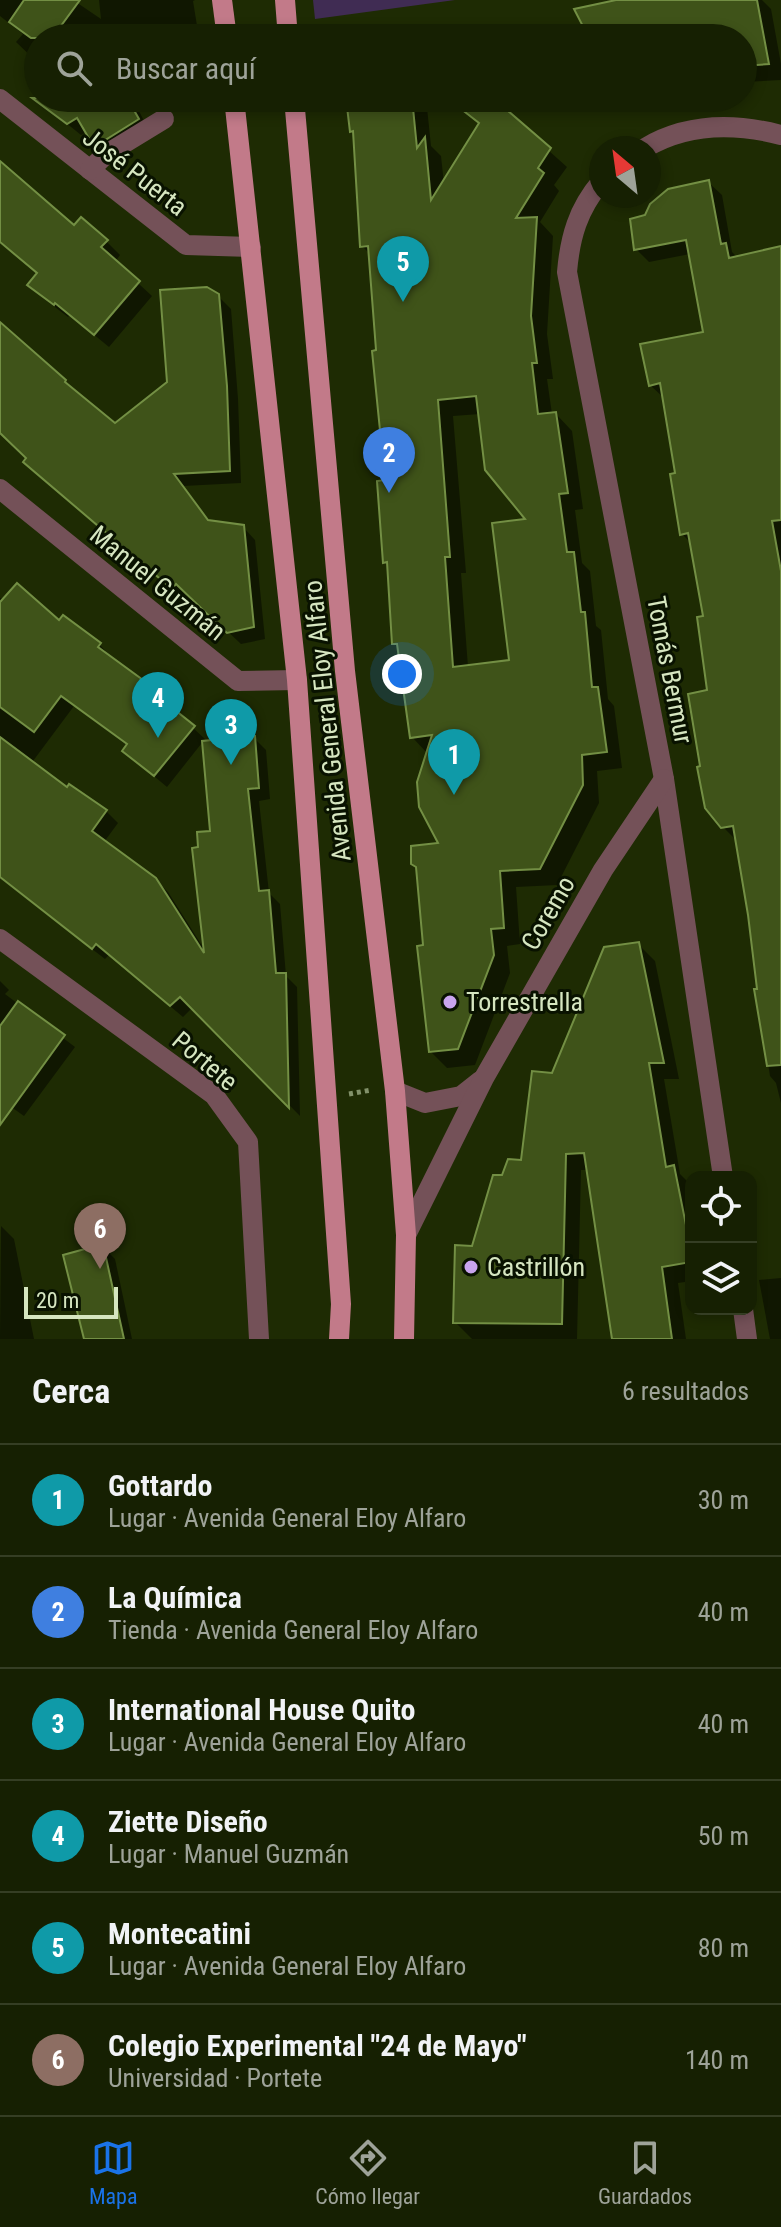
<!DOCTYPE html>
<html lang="es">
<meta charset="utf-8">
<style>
:root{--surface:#162002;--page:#1f280c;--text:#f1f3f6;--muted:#9ea399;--line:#353e24;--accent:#1a73e8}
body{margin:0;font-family:"Roboto Condensed",sans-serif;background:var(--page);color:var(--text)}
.controls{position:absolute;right:24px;bottom:24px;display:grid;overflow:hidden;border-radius:16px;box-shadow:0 4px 12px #0003}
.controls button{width:72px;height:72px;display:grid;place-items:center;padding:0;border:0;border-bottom:2px solid var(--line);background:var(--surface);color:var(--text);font:40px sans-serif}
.compass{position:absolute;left:589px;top:136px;width:72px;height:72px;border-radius:50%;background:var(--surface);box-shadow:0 4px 12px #0003;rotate:331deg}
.scale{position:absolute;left:24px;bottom:20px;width:94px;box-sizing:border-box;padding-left:8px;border:4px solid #d6e6c0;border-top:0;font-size:22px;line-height:28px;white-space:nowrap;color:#d6e6c0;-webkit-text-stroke:6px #091200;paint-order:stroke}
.you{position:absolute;left:402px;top:674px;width:28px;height:28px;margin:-20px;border:6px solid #fff;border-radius:50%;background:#1a73e8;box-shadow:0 0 0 12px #1a73e833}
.badge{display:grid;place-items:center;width:52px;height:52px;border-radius:50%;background:var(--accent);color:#fff;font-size:26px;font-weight:700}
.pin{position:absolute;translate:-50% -66px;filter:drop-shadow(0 2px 4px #0008)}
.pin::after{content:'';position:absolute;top:42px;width:28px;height:24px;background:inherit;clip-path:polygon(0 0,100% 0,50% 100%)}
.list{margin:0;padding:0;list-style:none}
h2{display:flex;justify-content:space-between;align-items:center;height:104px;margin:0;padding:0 32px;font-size:34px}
h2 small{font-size:26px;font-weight:400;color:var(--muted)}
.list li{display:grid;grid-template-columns:52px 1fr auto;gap:24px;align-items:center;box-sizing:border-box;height:112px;padding:0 32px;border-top:2px solid var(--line)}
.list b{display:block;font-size:30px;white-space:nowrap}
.list p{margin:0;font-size:26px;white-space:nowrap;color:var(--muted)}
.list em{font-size:26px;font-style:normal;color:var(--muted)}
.icon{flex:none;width:44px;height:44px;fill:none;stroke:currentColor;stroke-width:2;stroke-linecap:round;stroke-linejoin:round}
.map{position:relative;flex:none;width:781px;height:1339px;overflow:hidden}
.search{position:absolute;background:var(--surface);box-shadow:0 4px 12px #0003;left:24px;right:24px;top:24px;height:88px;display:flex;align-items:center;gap:20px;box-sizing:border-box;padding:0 28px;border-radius:44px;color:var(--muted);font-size:30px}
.sheet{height:776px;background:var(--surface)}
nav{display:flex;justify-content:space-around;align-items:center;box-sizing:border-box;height:112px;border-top:2px solid var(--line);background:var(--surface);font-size:22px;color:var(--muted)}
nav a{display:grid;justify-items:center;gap:4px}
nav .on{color:var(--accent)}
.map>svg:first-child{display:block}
.green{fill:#402c53}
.shadow{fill:#0007;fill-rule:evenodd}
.building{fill:#3f5319;stroke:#738f44;stroke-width:2;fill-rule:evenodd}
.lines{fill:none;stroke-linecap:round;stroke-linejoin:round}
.path{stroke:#82916a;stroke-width:5;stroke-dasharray:4 4;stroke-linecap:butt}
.minor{stroke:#745158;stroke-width:20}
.major{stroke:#c27a89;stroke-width:20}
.poi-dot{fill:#c9a5ee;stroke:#091200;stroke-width:3}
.labels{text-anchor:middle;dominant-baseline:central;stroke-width:6;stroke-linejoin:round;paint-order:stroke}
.street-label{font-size:26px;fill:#d6e6c0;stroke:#091200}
.poi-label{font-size:26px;fill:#d6e6c0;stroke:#091200;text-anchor:start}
</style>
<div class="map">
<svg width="781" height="1339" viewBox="0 0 781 1339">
<rect width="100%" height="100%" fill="#1e2b03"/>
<path class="green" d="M313 0H455L315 19Z"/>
<g class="shadow">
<path d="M0 0H73L101 19 99 0H195L193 1 199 38H38V63L16 42 23 34 0 16Z"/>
<path d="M630 0H762L771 9 781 64V80L743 82V38H592Z"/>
<path d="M57 98H132L150 132 108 159 96 146 87 132 81 135 49 109Z"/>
<path d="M348 98H426L431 146 441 156 444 184 480 125 453 98H490L567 167 554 185 559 191 540 222 553 236 547 334 553 379H547L552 414H556L572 431 583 509 575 510 582 563 590 571 596 626 601 630 608 699 614 706 622 768 597 771 599 803 557 885 516 887 520 944 507 946 510 973 475 1065 447 1068 430 1051 426 947 441 844 428 754 412 737 400 649 394 644 389 566 385 562 387 482 371 255 362 246 355 134 352 131ZM480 414 529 520 511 661 468 667 461 573H466L453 416Z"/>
<path d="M624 98H661L637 111Z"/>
<path d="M0 164 74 228 106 241 120 255 115 262 152 296 109 347 70 315 68 317 43 298 30 285 38 274 0 243Z"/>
<path d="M708 182 722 195 732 252 738 258 781 248V1103L776 1083 770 1076 757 991 759 990 750 915 737 841 723 827 705 618 691 543 682 534 678 474 665 399 650 385 705 333 690 254 649 262 636 249 647 217Z"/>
<path d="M218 296 231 309 238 399 241 483 183 486 211 523 243 527 255 540 265 639 241 644 189 595 186 600 37 474 28 458 0 430V326L115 425 169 383Z"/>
<path d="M0 598 59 623 63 618 100 645 111 657 110 658 142 681 205 739 167 787 124 751 128 746 74 706 33 761 34 765 68 790 106 811 118 823 104 842 155 879 168 892 206 952 200 848 212 833 254 738 266 750 270 799 259 801 269 893 280 904 286 976 297 987 300 1116 193 1007 183 1017 109 955 105 959 0 878Z"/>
<path d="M638 944 655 961 679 1079H664L680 1174 690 1184 691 1189V1281L678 1283 686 1339H614L589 1170H581L577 1339H472L455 1322 474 1248 503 1177 522 1162 553 1075Z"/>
<path d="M0 981 9 990 5 994 75 1047 24 1116 0 1099Z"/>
<path d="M1 1226 14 1239 34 1339H0Z"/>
<path d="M103 1247 115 1259 132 1339H86Z"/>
<path d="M781 1278V1339H770L759 1280Z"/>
</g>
<g class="building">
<path d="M24 0H80L52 38H31L9 22Z"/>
<path d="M616 0H757L769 64 743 66V38H589L574 9Z"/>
<path d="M32 98H127L139 119 94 147 77 118 67 124Z"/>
<path d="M346 98H412L417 148 425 137 431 200 479 123 447 98H493L551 148 538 168 544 173 516 218 537 217 531 316 537 363H532L538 414 556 412 568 493 559 494 567 552H574L581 612H585L592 687H598L607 752 582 755 583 785 540 869 500 871 504 928 491 929 494 955 458 1049 429 1052 417 946 423 945 416 867 411 864V846L438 843 419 807 417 782 432 735 410 738 397 644H392L387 562 383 563 377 481 385 480 372 351 376 350 368 246 360 247 353 131 350 132ZM476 396 485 470 525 519 492 523 509 660 453 667 445 557H450L438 400Z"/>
<path d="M0 161 74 225 81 217 108 240 101 247 140 281 94 335 55 303 54 305 27 285 37 273 0 242Z"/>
<path d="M709 180 721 244 726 243 729 258 781 246V520L772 521 781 571V1065L767 1066 754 989H757L748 915 733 826 721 828 705 808 697 767 700 766 688 694 707 690 697 617 703 616 688 533 680 535 670 474 675 473 660 383 649 386 640 344 703 332 686 240 634 250 630 219 645 215 650 204 668 189Z"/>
<path d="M207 287 219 294 227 386 230 471 174 474 208 520 244 525 254 627 227 633 176 584 172 589 23 462 26 458 0 433V322L66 380 65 382 115 423 167 382 160 290Z"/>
<path d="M17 583 59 620 63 615 101 643 98 647 143 680 141 683 195 726 154 776 122 751 127 744 61 696 34 732 0 707V602Z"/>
<path d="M255 736 259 788 248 789 259 891 269 890 276 973H286L289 1108 180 997 170 1006 96 944 92 949 0 877V737L67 787 69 784 107 810 92 831 156 878 204 953 192 848 198 847 197 832 210 831 202 741Z"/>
<path d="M639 942 664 1063H649L666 1167 674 1165 691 1250V1262L662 1267 672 1339H612L584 1153 566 1154 562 1324 453 1323 455 1245 472 1246 493 1175H502L508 1159 521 1160 532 1071 552 1073 604 947Z"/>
<path d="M18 1001 65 1035 0 1125V1026Z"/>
<path d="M103 1244 124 1339H84L63 1255Z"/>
</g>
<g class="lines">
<path class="path" d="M349 1094 371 1090"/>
<g class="minor">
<path d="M0 99 186 245 251 247"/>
<path d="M645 148C687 123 735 123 781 135"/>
<path d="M90 170 105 155 164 119"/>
<path d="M601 182C578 209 570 237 567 272L664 779 723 1177"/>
<path d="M0 489 238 681 297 680"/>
<path d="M0 939 214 1095 248 1142 259 1339"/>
<path d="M395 1091 425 1103 461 1096 480 1081"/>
<path d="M406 1235 484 1078 603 870 664 779"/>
<path d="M743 1309 747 1339"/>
</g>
<g class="major">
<path d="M222 0 227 38"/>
<path d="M285 0 288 38"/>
<path d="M234 98 297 680 341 1304 339 1339"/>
<path d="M294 98 345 671 395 1091 406 1235 404 1339"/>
</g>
</g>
<g class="poi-dot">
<circle cx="450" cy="1002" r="8"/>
<circle cx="471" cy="1267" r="8"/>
</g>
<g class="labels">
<g class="street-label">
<text transform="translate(135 172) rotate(38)">José Puerta</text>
<text transform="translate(158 583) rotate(39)">Manuel Guzmán</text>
<text transform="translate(670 670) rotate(79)">Tomás Bermur</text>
<text transform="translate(327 721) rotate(-96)">Avenida General Eloy Alfaro</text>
<text transform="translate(548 913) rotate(-60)">Coremo</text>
<text transform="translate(205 1061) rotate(40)">Portete</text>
</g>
<g class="poi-label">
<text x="466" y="1002">Torrestrella</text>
<text x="487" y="1267">Castrillón</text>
</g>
</g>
</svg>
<div class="controls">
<button><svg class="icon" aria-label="locate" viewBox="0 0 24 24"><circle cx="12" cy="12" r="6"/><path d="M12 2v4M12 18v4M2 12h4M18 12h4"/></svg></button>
<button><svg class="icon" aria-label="layers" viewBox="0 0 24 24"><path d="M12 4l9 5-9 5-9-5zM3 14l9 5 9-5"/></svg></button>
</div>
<svg class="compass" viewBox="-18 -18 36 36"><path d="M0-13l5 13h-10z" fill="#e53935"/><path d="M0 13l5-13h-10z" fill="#9ea399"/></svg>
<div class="scale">20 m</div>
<div class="you"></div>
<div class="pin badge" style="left:454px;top:795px;background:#0f9aa8">1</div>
<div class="pin badge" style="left:389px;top:493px;background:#3f7fe0">2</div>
<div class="pin badge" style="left:231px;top:765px;background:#0f9aa8">3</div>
<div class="pin badge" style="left:158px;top:738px;background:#0f9aa8">4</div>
<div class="pin badge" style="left:403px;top:302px;background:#0f9aa8">5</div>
<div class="pin badge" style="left:100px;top:1269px;background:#8d6e63">6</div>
<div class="search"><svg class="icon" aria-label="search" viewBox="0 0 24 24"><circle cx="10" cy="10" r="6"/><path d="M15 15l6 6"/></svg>Buscar aquí</div>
</div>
<section class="sheet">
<h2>Cerca<small>6 resultados</small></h2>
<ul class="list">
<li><span class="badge" style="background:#0f9aa8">1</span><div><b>Gottardo</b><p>Lugar · Avenida General Eloy Alfaro</p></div><em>30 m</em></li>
<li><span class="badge" style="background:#3f7fe0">2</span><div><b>La Química</b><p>Tienda · Avenida General Eloy Alfaro</p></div><em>40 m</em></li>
<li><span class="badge" style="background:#0f9aa8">3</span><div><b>International House Quito</b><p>Lugar · Avenida General Eloy Alfaro</p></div><em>40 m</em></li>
<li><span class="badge" style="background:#0f9aa8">4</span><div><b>Ziette Diseño</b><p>Lugar · Manuel Guzmán</p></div><em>50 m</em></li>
<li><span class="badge" style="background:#0f9aa8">5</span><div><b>Montecatini</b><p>Lugar · Avenida General Eloy Alfaro</p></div><em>80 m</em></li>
<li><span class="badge" style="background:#8d6e63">6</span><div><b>Colegio Experimental &quot;24 de Mayo&quot;</b><p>Universidad · Portete</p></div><em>140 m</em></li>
</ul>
</section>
<nav>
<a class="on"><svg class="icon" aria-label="map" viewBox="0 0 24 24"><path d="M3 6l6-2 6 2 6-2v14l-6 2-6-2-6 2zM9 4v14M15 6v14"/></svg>Mapa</a>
<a><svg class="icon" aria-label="directions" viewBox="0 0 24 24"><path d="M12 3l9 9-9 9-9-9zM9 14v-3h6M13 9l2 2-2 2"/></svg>Cómo llegar</a>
<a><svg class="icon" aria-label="saved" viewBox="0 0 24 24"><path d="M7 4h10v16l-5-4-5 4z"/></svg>Guardados</a>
</nav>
